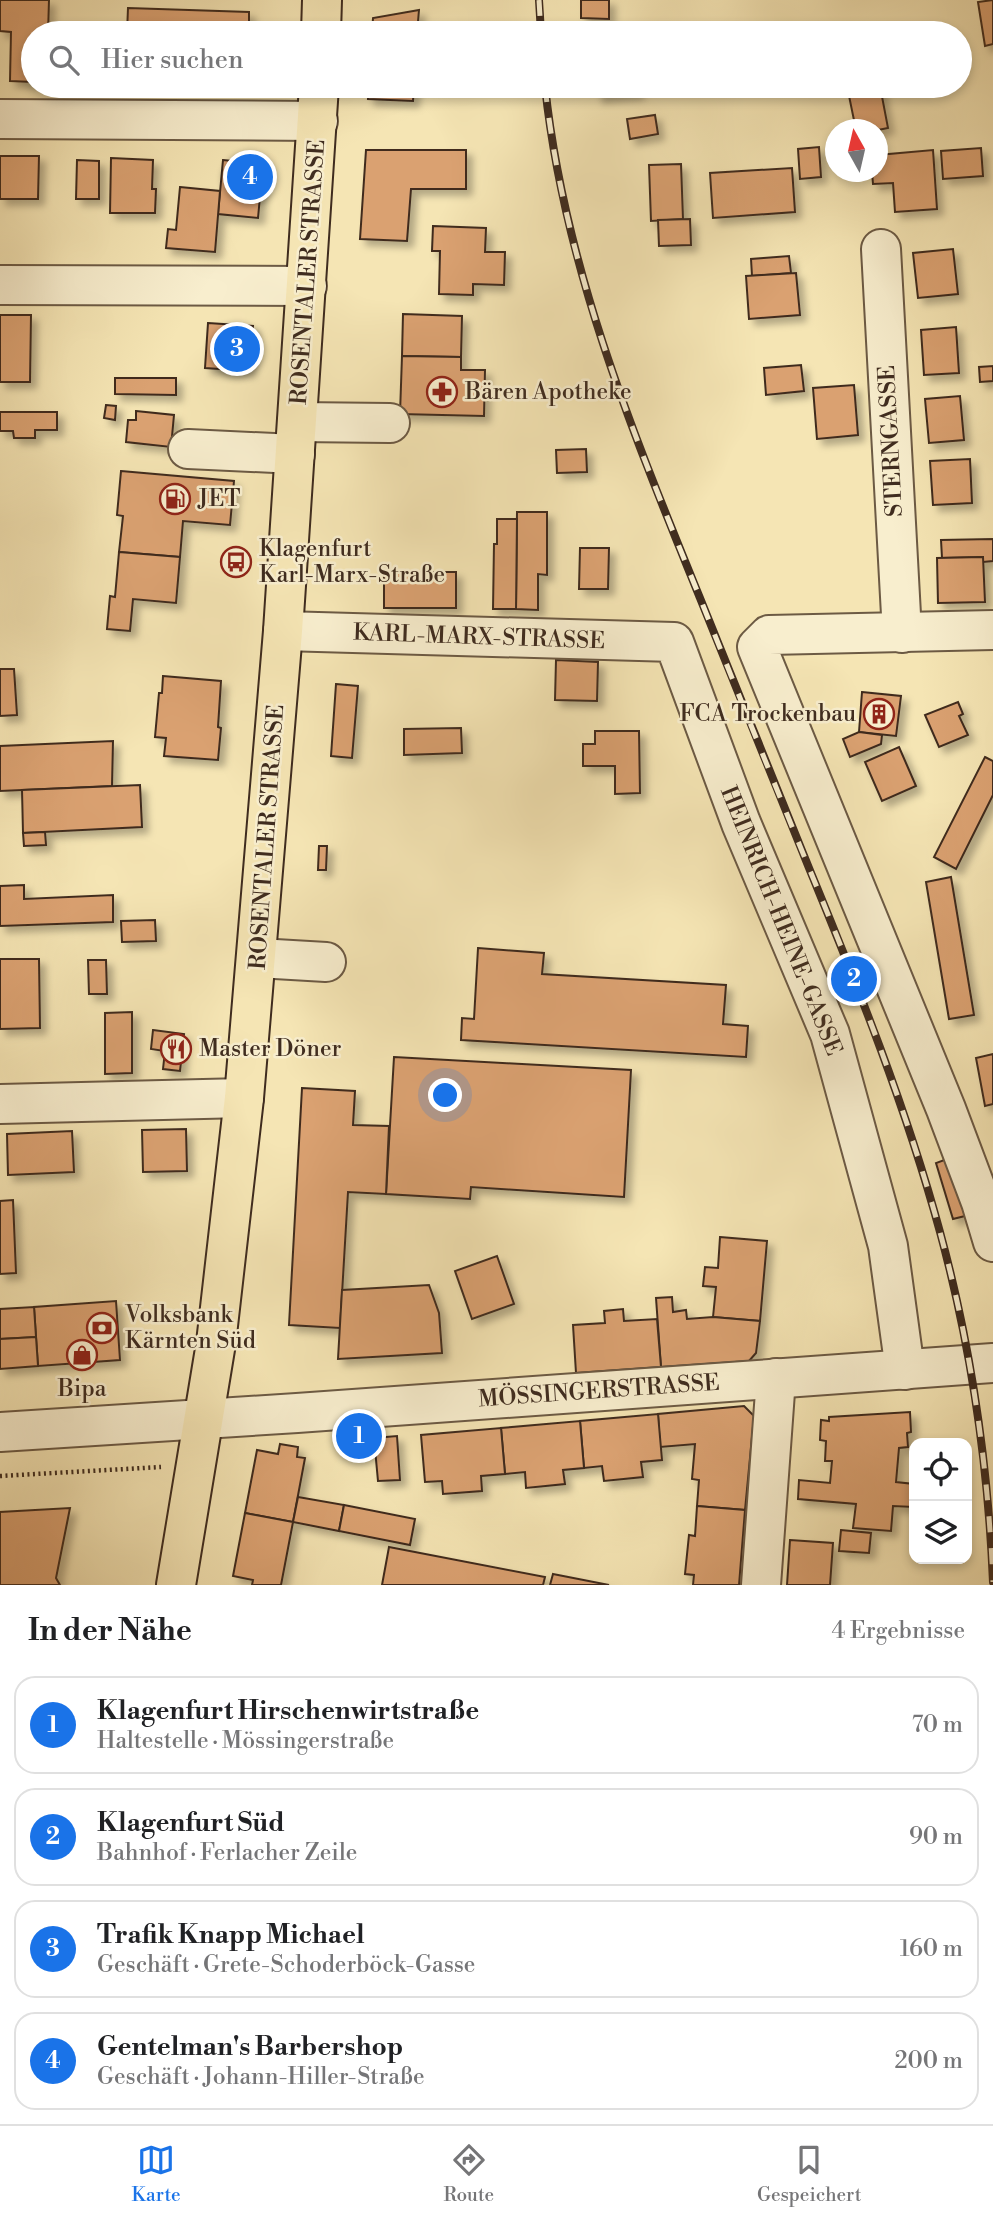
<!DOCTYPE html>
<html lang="de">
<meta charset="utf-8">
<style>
:root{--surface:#fff;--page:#f6f6f6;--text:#202124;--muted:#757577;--line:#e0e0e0;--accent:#1a73e8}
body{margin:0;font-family:"Libre Bodoni",serif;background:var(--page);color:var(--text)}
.controls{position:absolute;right:21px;bottom:21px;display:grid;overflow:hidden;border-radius:14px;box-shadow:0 4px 10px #0003}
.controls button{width:63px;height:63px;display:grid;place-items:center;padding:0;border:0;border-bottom:2px solid var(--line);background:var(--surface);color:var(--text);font:35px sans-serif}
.compass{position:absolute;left:825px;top:119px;width:63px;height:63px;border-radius:50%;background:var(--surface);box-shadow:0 4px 10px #0003;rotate:352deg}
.you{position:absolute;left:446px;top:1096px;width:24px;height:24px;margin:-18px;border:5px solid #fff;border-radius:50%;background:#1a73e8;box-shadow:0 0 0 10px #1a73e833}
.badge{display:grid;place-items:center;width:46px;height:46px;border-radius:50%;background:var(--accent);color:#fff;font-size:23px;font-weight:700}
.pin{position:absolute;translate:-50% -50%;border:4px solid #fff;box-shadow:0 2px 7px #0006}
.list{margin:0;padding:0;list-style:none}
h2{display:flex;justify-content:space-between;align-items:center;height:91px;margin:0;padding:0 28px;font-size:30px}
h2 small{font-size:23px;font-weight:400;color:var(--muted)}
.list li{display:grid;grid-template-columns:46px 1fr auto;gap:21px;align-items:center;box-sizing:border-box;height:98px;margin:0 14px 14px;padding:0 14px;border:2px solid var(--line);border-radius:21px}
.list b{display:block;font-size:26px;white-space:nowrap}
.list p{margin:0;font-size:23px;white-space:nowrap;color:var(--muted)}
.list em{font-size:23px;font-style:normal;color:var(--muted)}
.icon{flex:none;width:38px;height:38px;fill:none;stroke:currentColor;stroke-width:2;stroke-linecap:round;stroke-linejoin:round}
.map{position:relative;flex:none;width:993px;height:1585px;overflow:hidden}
.search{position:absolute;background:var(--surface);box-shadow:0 4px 10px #0003;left:21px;right:21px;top:21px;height:77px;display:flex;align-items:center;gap:18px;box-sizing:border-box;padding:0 24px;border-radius:38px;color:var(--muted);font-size:26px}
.sheet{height:539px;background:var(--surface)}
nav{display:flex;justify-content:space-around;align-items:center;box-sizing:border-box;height:98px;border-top:2px solid var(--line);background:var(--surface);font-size:19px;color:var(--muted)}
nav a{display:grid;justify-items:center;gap:4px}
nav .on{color:var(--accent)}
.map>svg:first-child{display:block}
.building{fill:#daa171;stroke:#3f2c1f;stroke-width:2;filter:url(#shadow)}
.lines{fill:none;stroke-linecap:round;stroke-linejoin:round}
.minor-casing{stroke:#6c5a44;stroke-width:42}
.major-casing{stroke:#3f2c1f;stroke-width:42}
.path{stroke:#3f2c1f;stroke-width:4.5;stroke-dasharray:2 3.5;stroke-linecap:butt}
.minor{stroke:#f8eece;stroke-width:38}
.major{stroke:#f5e5b4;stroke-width:38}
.rail-casing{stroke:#3f2c1f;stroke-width:8}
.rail{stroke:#f8eece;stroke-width:5;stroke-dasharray:16;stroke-linecap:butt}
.labels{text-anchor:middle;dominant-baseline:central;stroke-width:5;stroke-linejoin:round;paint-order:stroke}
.street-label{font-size:23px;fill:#3f2c1f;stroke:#f8eece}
.poi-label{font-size:23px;fill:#3f2c1f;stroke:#f8eece;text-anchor:start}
</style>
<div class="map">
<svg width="993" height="1585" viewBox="0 0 993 1585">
<defs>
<filter id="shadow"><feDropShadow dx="6" dy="6" stdDeviation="3.5" flood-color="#0004"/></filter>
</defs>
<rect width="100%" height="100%" fill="#f5e5b4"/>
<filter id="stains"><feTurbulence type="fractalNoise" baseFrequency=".00286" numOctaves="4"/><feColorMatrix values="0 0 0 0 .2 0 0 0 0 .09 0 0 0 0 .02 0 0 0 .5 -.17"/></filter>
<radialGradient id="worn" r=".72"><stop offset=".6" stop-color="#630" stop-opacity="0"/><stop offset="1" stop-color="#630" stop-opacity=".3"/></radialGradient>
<g class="building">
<path d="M0 0H49L48 33H33V82L10 81 11 32 0 31Z"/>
<path d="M581 0H609V19L581 18Z"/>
<path d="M993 0V44L985 46 978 2Z"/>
<path d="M128 8 249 12V33H127Z"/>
<path d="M419 10 417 33H372L373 18Z"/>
<path d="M369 86H414L413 101 368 99Z"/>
<path d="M596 86H637L638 93 597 97Z"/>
<path d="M847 86H880L888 128 878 130H856Z"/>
<path d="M655 115 658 134 630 139 627 119Z"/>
<path d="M819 147 821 177 800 179 798 149Z"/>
<path d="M981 148 983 176 943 179 941 151Z"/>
<path d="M366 150H466V189H411L407 241 360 239Z"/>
<path d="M933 150 937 209 895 212 893 183 873 184 872 172H878V155Z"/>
<path d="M0 156H39L38 199H0Z"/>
<path d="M111 158 153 160 152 189H156L155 213H110Z"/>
<path d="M77 160 99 161V199H76Z"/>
<path d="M223 160 263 164 258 218 218 214Z"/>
<path d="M681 164 683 219 651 221 649 165Z"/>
<path d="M792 168 795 212 713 218 710 173Z"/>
<path d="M180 187 220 191 215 252 166 248 168 229 176 230Z"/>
<path d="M690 219 691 245 659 246 658 220Z"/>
<path d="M433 226 486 228 485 252H505L504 285 473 284V295L439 294 440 251H432Z"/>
<path d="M953 249 958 294 918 298 913 253Z"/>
<path d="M789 256 791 273 752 276 751 259Z"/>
<path d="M796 273 800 315 749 319 746 276Z"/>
<path d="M403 314 462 316 461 357 402 356Z"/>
<path d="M0 315H31L30 382H0Z"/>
<path d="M208 323 253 326 249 371 205 368Z"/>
<path d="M956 327 959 373 924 375 921 330Z"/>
<path d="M402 356 461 357V370H485L484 416 400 414Z"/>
<path d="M801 365 804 391 766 395 764 368Z"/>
<path d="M993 366V381L980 382 979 367Z"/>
<path d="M115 378H176V395L115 394Z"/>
<path d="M854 385 858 435 817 439 813 388Z"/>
<path d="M960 396 964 440 929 443 925 399Z"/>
<path d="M106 405 116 406 115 420 104 418Z"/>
<path d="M136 411 174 415 171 447 126 442 128 420H136Z"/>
<path d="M0 412H57V430H35V438H14L13 431H0Z"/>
<path d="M586 449 587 472 557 473 556 450Z"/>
<path d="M970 459 972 503 933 505 930 461Z"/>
<path d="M121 471 234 481 230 525 183 521 180 557 119 552 123 516 117 515Z"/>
<path d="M517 512H547V575L538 574V610L516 609Z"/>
<path d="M497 519H517L516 609H493L494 544H497Z"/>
<path d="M993 539V561L983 562V557L942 558 941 540Z"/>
<path d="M580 548H609L608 589H579Z"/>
<path d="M119 552 180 557 176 603 133 599 130 631 107 629 110 596 115 597Z"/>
<path d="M983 557 985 602 938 603 937 558Z"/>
<rect x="384" y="572" width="72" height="36"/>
<path d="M556 660 598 662 597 701 555 700Z"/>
<path d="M0 669H14L17 715 0 716Z"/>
<path d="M163 676 221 681 218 727 221 728 218 760 164 756 166 738 155 737 159 693H162Z"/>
<path d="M336 684 358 686 352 758 331 756Z"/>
<path d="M862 692 901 696 896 736 859 732Z"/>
<path d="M958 702 963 714 959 716 968 735 939 747 925 715Z"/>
<path d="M461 728 462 753 404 755V729Z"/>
<path d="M595 731H639L640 793 615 794V766H583V744H595Z"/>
<path d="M859 732 882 735 881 744 850 757 843 739Z"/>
<path d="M113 741 112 786 0 791V746Z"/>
<path d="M899 747 916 786 882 801 865 762Z"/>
<path d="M985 757 993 761V795L956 869 934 857Z"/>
<path d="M140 785 142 827 23 833 22 790Z"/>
<path d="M45 832 46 845 24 846 23 833Z"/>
<path d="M319 846H327L326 870H318Z"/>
<path d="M951 877 974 1015 949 1019 926 882Z"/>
<path d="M24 885V899L113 895V922L0 926V886Z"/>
<path d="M155 920 156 941 122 942 121 921Z"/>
<path d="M478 948 544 953 542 974 726 985 723 1024 748 1026 746 1057 461 1040 462 1018 474 1019Z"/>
<path d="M0 959H39L40 1028 0 1029Z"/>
<path d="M88 960H106L107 994H89Z"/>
<path d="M132 1012V1073L105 1074V1013Z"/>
<path d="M153 1030 184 1034 180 1071 163 1069 165 1051 151 1049Z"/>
<path d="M993 1054V1104L985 1106 976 1058Z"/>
<path d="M394 1057 631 1070 624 1197 471 1187 470 1199 386 1194Z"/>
<path d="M302 1088 355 1091 353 1125 389 1126 386 1194 348 1192 340 1328 289 1325Z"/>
<path d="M186 1129 187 1171 143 1172 142 1130Z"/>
<path d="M72 1131 74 1172 8 1175 7 1134Z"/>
<path d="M947 1159 965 1216 953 1219 936 1163Z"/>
<path d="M13 1200 16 1273 0 1274V1201Z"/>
<path d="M720 1237 767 1241 760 1321 713 1317 716 1287 703 1286 705 1267 718 1268Z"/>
<path d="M497 1256 514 1304 472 1319 455 1271Z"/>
<path d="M429 1285 439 1313 442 1353 338 1359 342 1290Z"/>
<path d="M672 1297 673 1312 686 1310 687 1319 713 1317 760 1321 756 1353 749 1361 661 1367 656 1298Z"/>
<path d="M116 1301 120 1360 38 1366 34 1307Z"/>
<path d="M34 1307 36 1337 0 1339V1309Z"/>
<path d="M623 1309 624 1321 657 1319 661 1367 576 1373 573 1325 605 1323 604 1311Z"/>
<path d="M36 1337 38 1366 0 1369V1339Z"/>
<path d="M744 1406 754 1416 745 1510 697 1506 699 1480 692 1479 695 1444 660 1447 658 1414Z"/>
<path d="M910 1412 911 1432 907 1433 908 1447 899 1448 896 1482 914 1484V1507L893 1506 891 1531 853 1528 856 1504 798 1499 799 1480 830 1483 832 1461H825L826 1441 820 1440 821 1420 829 1421V1417Z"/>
<path d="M658 1414 662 1460 641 1462 643 1477 604 1481 602 1466 584 1468 580 1421Z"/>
<path d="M580 1421 584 1468 563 1470 565 1484 526 1488 525 1472 505 1474 501 1428Z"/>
<path d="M501 1428 505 1474 481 1476 482 1491 443 1494 442 1481 425 1482 421 1435Z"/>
<path d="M397 1436 400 1480 378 1481 374 1438Z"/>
<path d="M280 1444 298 1447 297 1457 305 1458 293 1522 245 1513 257 1450 278 1454Z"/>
<path d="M298 1497 344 1505 339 1531 293 1522Z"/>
<path d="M344 1505 415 1519 410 1545 339 1531Z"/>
<path d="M697 1506 745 1510 739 1585H693L694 1575 685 1574 689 1535 695 1536Z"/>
<path d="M70 1508 56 1578 60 1585H0V1512Z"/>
<path d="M245 1513 293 1522 281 1585H252L253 1580 233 1576Z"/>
<path d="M841 1530 871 1533 869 1553 839 1551Z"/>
<path d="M790 1540 833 1543 830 1585H787Z"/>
<path d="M389 1547 545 1577 543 1585H382Z"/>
<path d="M553 1574 609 1585H550Z"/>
</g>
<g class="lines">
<g class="minor-casing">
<g id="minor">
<path d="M0 119 318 121"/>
<path d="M881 249 902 633"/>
<path d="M0 285 307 286"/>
<path d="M297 422 390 423"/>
<path d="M188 449 295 454"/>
<path d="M993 630 769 635 757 647 946 1109 981 1202 993 1242"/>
<path d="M283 631 674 642 741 823 830 1034 888 1246 905 1370"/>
<path d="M258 958 326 962"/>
<path d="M0 1104 244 1098"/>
<path d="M0 1432 297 1413 993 1363"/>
<path d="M761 1585 776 1378"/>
</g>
</g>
<g class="major-casing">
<g id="major">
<path d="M321 33 322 0"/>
<path d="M176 1585 216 1343 244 1098 283 631 319 86"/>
</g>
</g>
<path class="path" d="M0 1476 161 1467"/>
<use href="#minor" class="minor"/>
<use href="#major" class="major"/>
<g class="rail-casing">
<g id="rail">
<path d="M539 0 541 33"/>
<path d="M545 86C564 266 632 431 700 598 736 688 772 778 809 868 858 987 906 1107 940 1232 971 1346 988 1465 993 1582"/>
</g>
</g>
<use href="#rail" class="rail"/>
</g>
<defs>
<g id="pharmacy-ring" transform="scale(1.575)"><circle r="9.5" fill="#f8eece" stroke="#8f2418" stroke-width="1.5"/><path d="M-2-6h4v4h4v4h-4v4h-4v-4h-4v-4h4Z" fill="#8f2418"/></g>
<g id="fuel-ring" transform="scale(1.575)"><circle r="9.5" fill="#f8eece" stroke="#8f2418" stroke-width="1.5"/><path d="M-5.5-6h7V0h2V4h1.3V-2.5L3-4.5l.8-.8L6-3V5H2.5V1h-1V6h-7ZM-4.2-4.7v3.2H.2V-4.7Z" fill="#8f2418"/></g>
<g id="bus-ring" transform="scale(1.575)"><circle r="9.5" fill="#f8eece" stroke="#8f2418" stroke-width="1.5"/><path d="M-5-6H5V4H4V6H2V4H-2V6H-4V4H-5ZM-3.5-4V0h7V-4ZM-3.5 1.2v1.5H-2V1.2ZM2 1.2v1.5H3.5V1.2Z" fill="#8f2418"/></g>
<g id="building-ring" transform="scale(1.575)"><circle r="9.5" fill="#f8eece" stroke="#8f2418" stroke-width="1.5"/><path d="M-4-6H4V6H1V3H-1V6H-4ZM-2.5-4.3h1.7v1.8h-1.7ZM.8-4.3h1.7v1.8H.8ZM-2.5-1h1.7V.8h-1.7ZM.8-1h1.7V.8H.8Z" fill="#8f2418"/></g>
<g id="restaurant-ring" transform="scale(1.575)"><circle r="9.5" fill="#f8eece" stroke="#8f2418" stroke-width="1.5"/><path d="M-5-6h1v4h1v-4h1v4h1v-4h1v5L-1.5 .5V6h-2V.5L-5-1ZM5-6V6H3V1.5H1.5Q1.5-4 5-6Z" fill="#8f2418"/></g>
<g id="bank-ring" transform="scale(1.575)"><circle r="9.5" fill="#f8eece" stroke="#8f2418" stroke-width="1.5"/><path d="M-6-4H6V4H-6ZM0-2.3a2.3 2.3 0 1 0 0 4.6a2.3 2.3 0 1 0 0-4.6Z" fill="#8f2418"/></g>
<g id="shop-ring" transform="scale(1.575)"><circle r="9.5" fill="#f8eece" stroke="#8f2418" stroke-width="1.5"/><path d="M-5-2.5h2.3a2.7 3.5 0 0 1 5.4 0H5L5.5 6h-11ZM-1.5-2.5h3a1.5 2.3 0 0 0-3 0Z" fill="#8f2418"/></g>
</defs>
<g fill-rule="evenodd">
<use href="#pharmacy-ring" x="442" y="392"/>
<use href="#fuel-ring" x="175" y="499"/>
<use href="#bus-ring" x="236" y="562"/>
<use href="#building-ring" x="879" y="714"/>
<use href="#restaurant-ring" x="176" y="1049"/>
<use href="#bank-ring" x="102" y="1328"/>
<use href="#shop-ring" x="82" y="1355"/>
</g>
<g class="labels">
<g class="street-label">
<text transform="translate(308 272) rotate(-86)">ROSENTALER STRASSE</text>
<text transform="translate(891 441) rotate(-93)">STERNGASSE</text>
<text transform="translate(479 637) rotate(2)">KARL-MARX-STRASSE</text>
<text transform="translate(267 837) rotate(-86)">ROSENTALER STRASSE</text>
<text transform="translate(781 921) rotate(68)">HEINRICH-HEINE-GASSE</text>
<text transform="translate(599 1391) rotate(-4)">MÖSSINGERSTRASSE</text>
</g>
<g class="poi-label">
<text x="465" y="392">Bären Apotheke</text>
<text x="198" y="499">JET</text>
<text x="259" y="549">Klagenfurt<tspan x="259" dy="26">Karl-Marx-Straße</tspan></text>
<text x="856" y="714" text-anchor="end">FCA Trockenbau</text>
<text x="199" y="1049">Master Döner</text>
<text x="125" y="1315">Volksbank<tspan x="125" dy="26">Kärnten Süd</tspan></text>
<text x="82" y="1389" text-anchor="middle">Bipa</text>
</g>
</g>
<rect width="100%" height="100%" filter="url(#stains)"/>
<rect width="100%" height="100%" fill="url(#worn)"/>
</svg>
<div class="controls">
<button><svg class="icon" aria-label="locate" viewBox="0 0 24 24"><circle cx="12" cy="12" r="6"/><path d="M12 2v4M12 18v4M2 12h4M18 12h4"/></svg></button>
<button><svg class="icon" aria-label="layers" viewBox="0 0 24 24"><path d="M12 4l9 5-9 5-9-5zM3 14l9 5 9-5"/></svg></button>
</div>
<svg class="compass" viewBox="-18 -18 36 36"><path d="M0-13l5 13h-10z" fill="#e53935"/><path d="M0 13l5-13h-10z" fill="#757577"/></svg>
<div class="you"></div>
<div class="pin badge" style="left:359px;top:1436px">1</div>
<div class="pin badge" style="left:854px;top:979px">2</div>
<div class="pin badge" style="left:237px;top:349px">3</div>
<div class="pin badge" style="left:250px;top:177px">4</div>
<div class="search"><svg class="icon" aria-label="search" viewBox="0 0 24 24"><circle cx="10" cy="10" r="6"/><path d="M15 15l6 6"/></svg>Hier suchen</div>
</div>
<section class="sheet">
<h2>In der Nähe<small>4 Ergebnisse</small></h2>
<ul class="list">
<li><span class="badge">1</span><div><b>Klagenfurt Hirschenwirtstraße</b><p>Haltestelle · Mössingerstraße</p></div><em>70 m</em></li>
<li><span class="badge">2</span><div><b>Klagenfurt Süd</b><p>Bahnhof · Ferlacher Zeile</p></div><em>90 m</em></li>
<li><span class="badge">3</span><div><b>Trafik Knapp Michael</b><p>Geschäft · Grete-Schoderböck-Gasse</p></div><em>160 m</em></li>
<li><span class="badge">4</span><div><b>Gentelman's Barbershop</b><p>Geschäft · Johann-Hiller-Straße</p></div><em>200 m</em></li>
</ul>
</section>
<nav>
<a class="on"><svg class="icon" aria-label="map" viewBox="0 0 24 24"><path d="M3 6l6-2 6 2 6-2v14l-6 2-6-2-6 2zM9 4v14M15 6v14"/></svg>Karte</a>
<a><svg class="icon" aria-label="directions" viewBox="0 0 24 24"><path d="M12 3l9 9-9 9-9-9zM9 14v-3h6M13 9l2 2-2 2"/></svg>Route</a>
<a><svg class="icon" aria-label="saved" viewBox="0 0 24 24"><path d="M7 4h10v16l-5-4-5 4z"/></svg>Gespeichert</a>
</nav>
